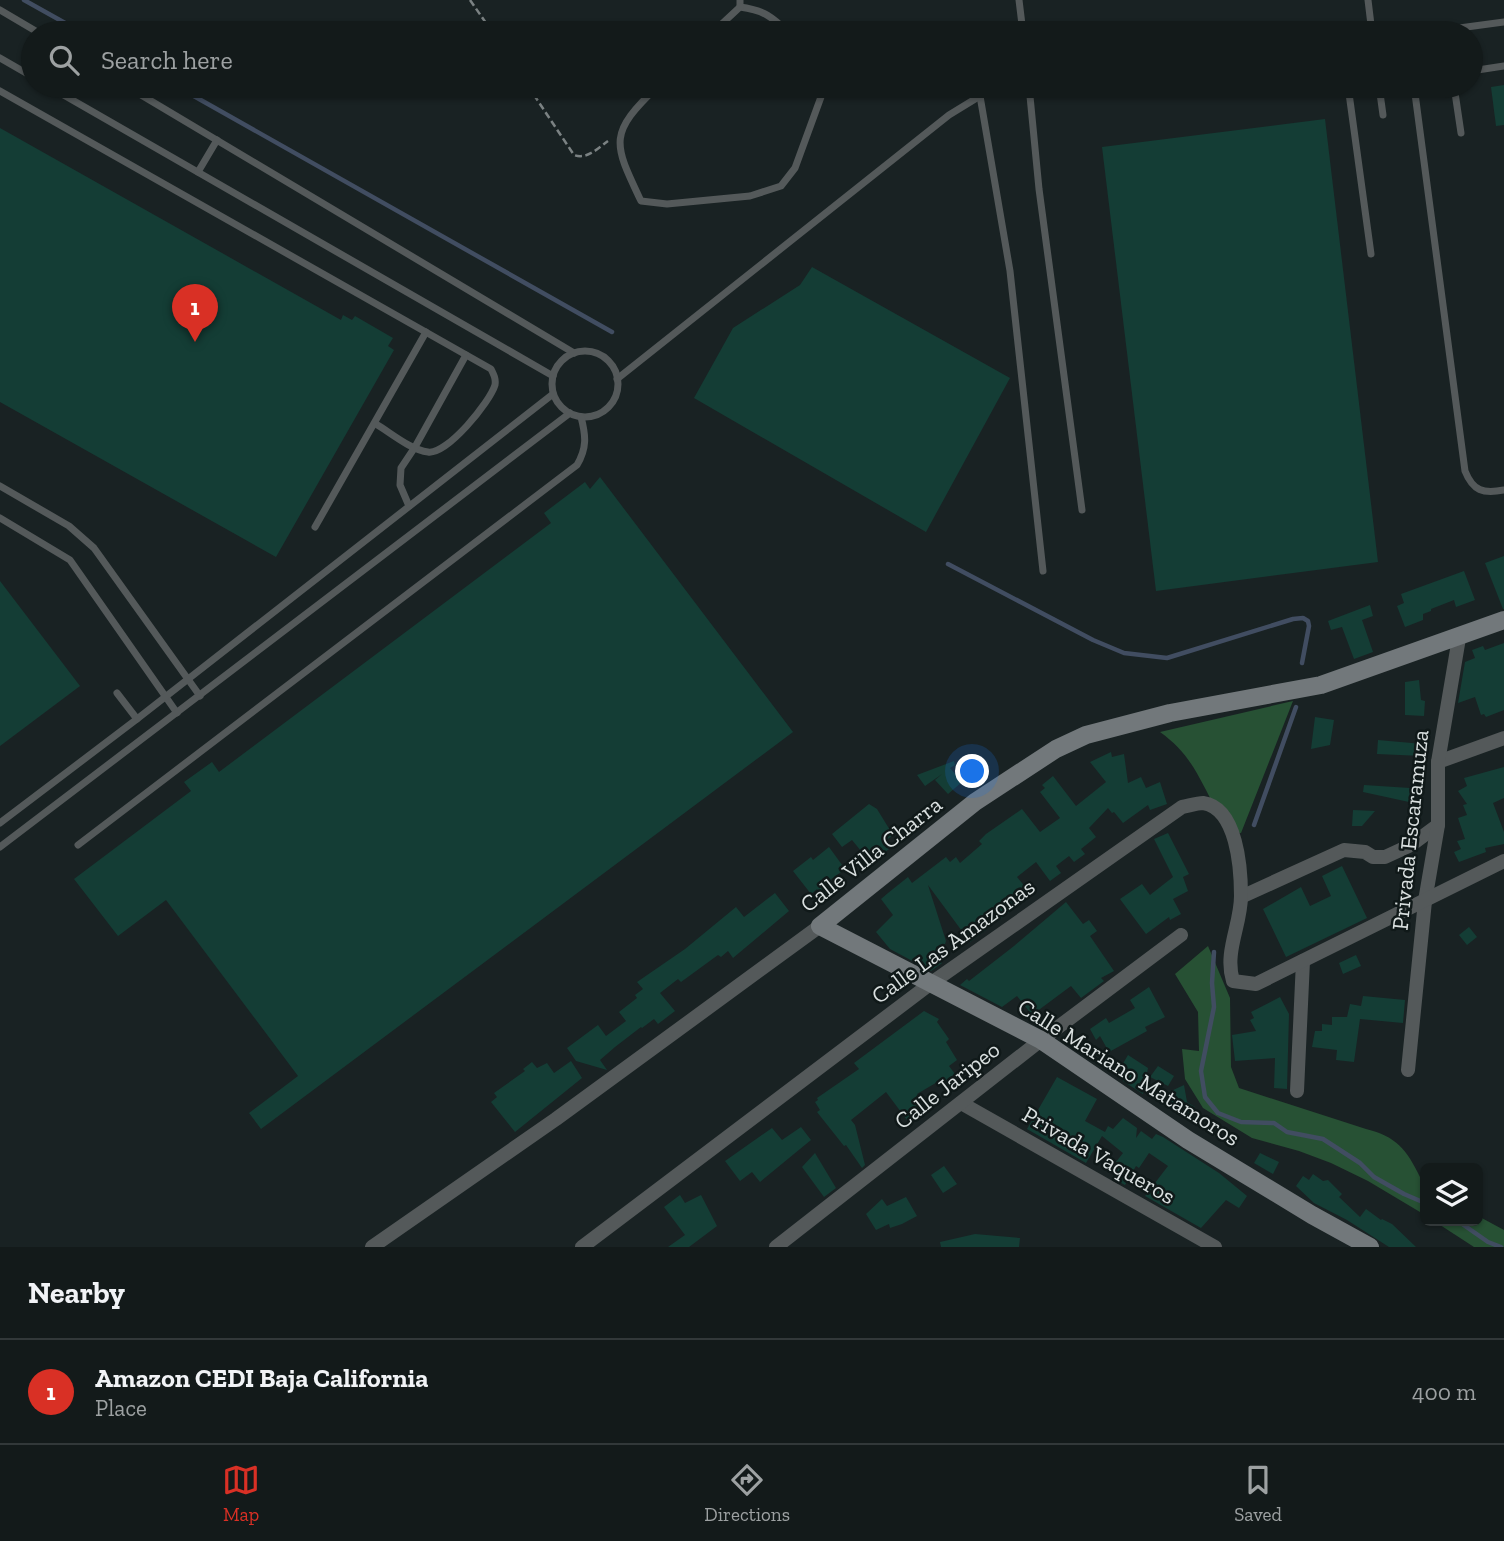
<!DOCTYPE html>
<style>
:root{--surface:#131a1a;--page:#202727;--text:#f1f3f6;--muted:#9da1a2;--line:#323839;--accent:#d93025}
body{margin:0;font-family:"Zilla Slab",serif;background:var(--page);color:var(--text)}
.controls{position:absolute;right:21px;bottom:21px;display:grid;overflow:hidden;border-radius:10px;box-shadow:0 2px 5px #0004}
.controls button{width:63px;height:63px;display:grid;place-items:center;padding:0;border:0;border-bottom:2px solid var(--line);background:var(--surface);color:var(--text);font:35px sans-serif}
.you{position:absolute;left:973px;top:772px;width:24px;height:24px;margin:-18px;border:5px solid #fff;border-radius:50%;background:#1a73e8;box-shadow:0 0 0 10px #1a73e833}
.badge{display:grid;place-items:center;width:46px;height:46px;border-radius:50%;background:var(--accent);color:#fff;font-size:23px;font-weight:700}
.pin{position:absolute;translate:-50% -58px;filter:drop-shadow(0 2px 4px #0008)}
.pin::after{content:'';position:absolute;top:37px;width:24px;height:21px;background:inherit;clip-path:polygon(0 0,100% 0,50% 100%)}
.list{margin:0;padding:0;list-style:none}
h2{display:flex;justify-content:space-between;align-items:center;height:91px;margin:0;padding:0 28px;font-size:30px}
h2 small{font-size:23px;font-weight:400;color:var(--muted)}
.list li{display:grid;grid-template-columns:46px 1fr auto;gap:21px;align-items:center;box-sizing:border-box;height:105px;padding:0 28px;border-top:2px solid var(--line)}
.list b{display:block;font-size:26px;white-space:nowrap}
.list p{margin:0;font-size:23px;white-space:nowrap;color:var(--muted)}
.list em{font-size:23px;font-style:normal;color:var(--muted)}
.icon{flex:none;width:38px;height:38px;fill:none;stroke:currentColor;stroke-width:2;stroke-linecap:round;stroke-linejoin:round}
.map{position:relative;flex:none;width:1504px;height:1247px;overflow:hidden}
.search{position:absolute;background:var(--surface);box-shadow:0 2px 5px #0004;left:21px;right:21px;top:21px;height:77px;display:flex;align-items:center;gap:18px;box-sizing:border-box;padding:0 24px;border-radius:38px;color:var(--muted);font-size:26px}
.sheet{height:196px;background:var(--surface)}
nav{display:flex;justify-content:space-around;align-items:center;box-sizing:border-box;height:98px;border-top:2px solid var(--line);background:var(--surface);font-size:19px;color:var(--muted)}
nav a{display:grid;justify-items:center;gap:4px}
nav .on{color:var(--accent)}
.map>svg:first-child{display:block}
.green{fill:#275134}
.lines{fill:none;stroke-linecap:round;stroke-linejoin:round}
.stream{stroke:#414d61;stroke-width:4.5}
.building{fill:#143d35}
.path{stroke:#7b8283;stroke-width:2.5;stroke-dasharray:7 3.5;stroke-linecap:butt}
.lane{stroke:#54595a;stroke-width:7}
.street{stroke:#54595a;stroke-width:14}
.secondary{stroke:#72787b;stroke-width:18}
.labels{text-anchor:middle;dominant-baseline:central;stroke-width:5;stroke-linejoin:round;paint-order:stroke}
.street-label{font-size:23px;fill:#dae0e0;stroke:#101919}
</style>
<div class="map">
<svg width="1504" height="1247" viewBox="0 0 1504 1247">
<rect width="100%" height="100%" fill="#192223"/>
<g class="green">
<path d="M1293 701 1241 833 1234 832C1228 825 1221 817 1216 809 1199 778 1191 754 1160 732Z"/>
<path d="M1208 946 1230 998 1231 1067 1239 1088 1366 1129C1396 1136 1407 1150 1420 1177L1425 1179V1215L1368 1181 1331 1163 1299 1151 1252 1138 1203 1108 1185 1079 1182 1049 1199 1051 1198 1012 1175 974Z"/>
<path d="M1478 1216 1504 1230V1247H1474L1434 1221H1478Z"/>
</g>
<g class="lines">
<g class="stream">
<path d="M24 0 83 33"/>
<path d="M176 86 612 332"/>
<path d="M948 564 1093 640 1124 653 1167 658 1293 619 1303 618 1308 621 1309 626 1302 663"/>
<path d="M1254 825 1296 707"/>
<path d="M1214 952 1212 983 1214 1007 1201 1071 1205 1097 1218 1113 1241 1122 1274 1123 1287 1132 1323 1139 1360 1163 1374 1177 1404 1194 1425 1203"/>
<path d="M1458 1221 1488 1242 1501 1247"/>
</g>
</g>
<g class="building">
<path d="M1504 85V125L1496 126 1491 87Z"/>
<path d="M1325 119 1378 562 1156 591 1102 147Z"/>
<path d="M0 128 341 320 343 315 352 320 355 316 393 338 388 346 394 350 276 557 0 402Z"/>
<path d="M812 267 1010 378 926 532 694 398 733 328 800 285Z"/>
<path d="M600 477 793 732 261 1129 249 1113 298 1076 166 900 118 936 74 879 191 791 184 782 212 762 219 772 551 523 544 513 585 482 590 489Z"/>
<path d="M1504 556V609H1503L1485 563Z"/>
<path d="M1464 571 1475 600 1456 607 1454 600 1431 609V611L1423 614V620L1405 627 1397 606 1404 603 1401 594Z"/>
<path d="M0 581 80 686 0 746Z"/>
<path d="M1370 605 1373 616 1362 620 1373 652 1354 659 1342 627 1331 630 1328 621Z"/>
<path d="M1504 643V710L1486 717 1484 714 1481 715 1475 697 1458 703 1465 662 1475 658 1472 650 1483 646 1485 650Z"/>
<path d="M1419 680 1421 700 1425 701 1424 716 1405 715V682Z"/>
<path d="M1315 717 1334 720 1330 745 1311 749Z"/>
<path d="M1378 740 1423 744 1422 756 1377 754Z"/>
<path d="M1111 752 1112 757 1124 754 1128 783 1141 777 1146 788 1160 782 1167 804 1150 810 1148 805 1123 823 1114 812 1112 813 1108 808 1089 828 1096 837 1081 849 1085 854 1074 862 1069 856 1056 866 1061 873 1050 881 1036 862 1017 877 1032 895 970 942 928 885 946 941 945 944 936 947 940 954 937 956 942 963 931 971 890 949 876 932 893 915 881 899 888 893 908 877 912 883 946 857 950 862 956 857 960 863 982 844 979 841 986 834 1022 809 1040 832 1060 818 1040 792 1045 788 1042 785 1053 776 1076 806 1106 782 1090 762Z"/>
<path d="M954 761 955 765 950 768 962 782 948 794 935 780 942 774 925 786 917 775Z"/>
<path d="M1504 767V798L1493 803 1504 832V844L1485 848 1486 852 1459 862 1454 852 1461 849 1457 841 1465 839 1458 818 1467 815 1463 805 1467 804 1458 791 1467 786 1464 778Z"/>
<path d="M1364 785 1410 788 1409 802 1363 792Z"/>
<path d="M869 804 877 809 893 835 884 842 889 849 871 863 852 840 842 847 832 834Z"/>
<path d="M1353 810 1375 811 1362 826H1352Z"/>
<path d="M1168 833 1189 874 1183 877 1188 891 1173 899 1181 914 1170 920 1169 917 1146 934 1120 899 1142 884 1150 895 1173 877 1154 839Z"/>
<path d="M829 847 845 869 829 881 835 890 824 898 817 889 811 894 793 871 811 857 813 860Z"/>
<path d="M1342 866 1367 918 1286 957 1263 909 1301 887 1310 906 1331 896 1322 876Z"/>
<path d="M775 893 789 911 733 958 728 951 721 957 718 955 681 982 678 979 660 993 675 1011 658 1024 654 1019 642 1028 641 1027 615 1047 600 1060 607 1070 576 1061 567 1048 598 1025 606 1036 626 1021 619 1012 637 998 635 995 643 989 637 982 685 949 736 907 744 917Z"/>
<path d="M1066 902 1083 924 1089 920 1097 931 1090 936 1114 971 1101 978 1104 981 1081 998 1071 986 1032 1015 1017 996 1002 1007 960 985 967 979 969 981 1014 946Z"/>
<path d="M1469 927 1477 937 1467 945 1459 935Z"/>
<path d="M1356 955 1361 966 1343 974 1339 963Z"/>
<path d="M1149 987 1165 1017 1145 1027 1147 1031 1109 1052 1100 1036 1096 1040 1090 1029 1106 1018 1109 1023 1135 1008 1130 1000Z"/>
<path d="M1363 996 1405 1000 1403 1023 1360 1019 1354 1062 1336 1060 1337 1050 1312 1047 1315 1031H1322V1024L1332 1025V1017H1347L1350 1004 1361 1006Z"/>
<path d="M1280 997 1289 1014 1287 1089 1274 1088 1275 1058 1235 1061 1232 1035 1256 1031 1250 1020 1254 1018 1251 1012Z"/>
<path d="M924 1011 939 1019 937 1022 949 1039 946 1042 957 1060 949 1066 955 1074 941 1084 939 1081 917 1094 926 1108 907 1120 886 1092 851 1120 855 1125 865 1165 862 1168 846 1145 844 1146 817 1112 820 1110 815 1102 818 1100 817 1098 859 1069 854 1063Z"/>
<path d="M1128 1055 1148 1068 1143 1094 1123 1081 1125 1076 1118 1072Z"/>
<path d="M571 1061 582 1078 515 1132 491 1102 497 1097 494 1093 525 1071 523 1069 532 1062 537 1068 547 1063 554 1073Z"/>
<path d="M1158 1066 1174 1076 1168 1086 1150 1077Z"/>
<path d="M1057 1077 1097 1099 1085 1121 1105 1132 1108 1126 1113 1129 1123 1118 1137 1128 1136 1138 1141 1131 1152 1139 1156 1134 1163 1137 1219 1173 1247 1196 1239 1208 1226 1200 1201 1228 1145 1196 1168 1166 1149 1153 1139 1168 1136 1166 1125 1185 1112 1178 1114 1174 1109 1171 1123 1153 1102 1136 1086 1163 1027 1129Z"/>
<path d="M1184 1085 1187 1102 1195 1107 1187 1118 1161 1103 1169 1092Z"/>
<path d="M801 1127 811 1140 760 1182 752 1172 740 1181 725 1161 772 1128 782 1140Z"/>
<path d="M815 1153 836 1188 824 1197 802 1167Z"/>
<path d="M1260 1153 1279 1162 1273 1174 1254 1163Z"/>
<path d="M944 1166 957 1184 943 1193 931 1175Z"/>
<path d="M1313 1174 1323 1181 1328 1180 1342 1194 1339 1197 1360 1217 1366 1209 1381 1220 1382 1219 1392 1224 1416 1247H1389L1347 1220 1314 1203 1296 1186 1303 1176 1309 1180Z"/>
<path d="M680 1195 685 1203 701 1195 717 1226 689 1247H668L685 1235 664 1207Z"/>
<path d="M906 1197 917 1216 902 1224 890 1228 889 1224 876 1230 866 1214 882 1199 887 1206Z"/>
<path d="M975 1234 1020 1238 1019 1247H941L940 1242Z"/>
</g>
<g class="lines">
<g class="path">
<path d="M470 0 493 33"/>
<path d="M528 86 574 155C587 160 598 148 608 141"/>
</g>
<g class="lane">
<path d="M740 0V7C764 10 772 17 789 33"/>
<path d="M1019 0 1023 33"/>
<path d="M1368 0 1372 33"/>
<path d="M0 10 39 33"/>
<path d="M712 33 740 7"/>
<path d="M1422 33 1504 22"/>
<path d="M0 58 33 77"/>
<path d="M1471 71 1504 66"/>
<path d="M48 86 553 376"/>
<path d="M126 86 574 353"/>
<path d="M658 86C608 134 613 142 641 201L667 204 750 196 781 186 795 168 825 86"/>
<path d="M1029 86 1039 189 1082 510"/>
<path d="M1348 86 1371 254"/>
<path d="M1379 86 1383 115"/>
<path d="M1414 86 1465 471C1473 491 1483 494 1504 490"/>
<path d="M1454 86 1461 133"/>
<path d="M0 91 491 369C494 375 496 379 495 385 490 402 447 455 428 452 411 450 391 433 376 424"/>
<path d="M980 96 1010 271 1043 571"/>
<path d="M198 172 217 140"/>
<circle cx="585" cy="384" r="33"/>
<path d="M617 379 949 115 980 96 1002 86"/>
<path d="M0 486 69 526 94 548 200 696"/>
<path d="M409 506 400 485 401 468 415 447 466 355"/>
<path d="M0 518 70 560 177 713"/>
<path d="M315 527 426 332"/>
<path d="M117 693 137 719"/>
<path d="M0 823 137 719 553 394"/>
<path d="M78 845 577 465C587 448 586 436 581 417"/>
<path d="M0 847 570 413"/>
</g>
<g class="street">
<path d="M1438 762 1504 738"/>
<path d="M1241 897 1344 850 1365 852 1373 857H1385L1411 845 1438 825"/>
<path d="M1408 1070 1425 901 1438 825V762L1459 638"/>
<path d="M1297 1091 1303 961"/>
<path d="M961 1103 1215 1247"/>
<path d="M372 1247 556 1119 820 926"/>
<path d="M582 1247 930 984 1182 807C1188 806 1197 803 1203 803 1237 808 1241 868 1241 896 1241 925 1224 952 1233 981L1256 984 1504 861"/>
<path d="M776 1247 1041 1040 1181 935"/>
</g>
<path class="secondary" d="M1370 1247 1312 1215 1188 1140 1041 1040 820 926 975 802 1056 749 1086 735 1170 713 1321 685 1504 620"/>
</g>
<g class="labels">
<g class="street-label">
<text transform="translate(1410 830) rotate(-84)">Privada Escaramuza</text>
<text transform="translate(871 854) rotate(-38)">Calle Villa Charra</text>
<text transform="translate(953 941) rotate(-36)">Calle Las Amazonas</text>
<text transform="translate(1129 1072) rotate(32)">Calle Mariano Matamoros</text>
<text transform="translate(947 1085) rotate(-38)">Calle Jaripeo</text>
<text transform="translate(1099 1155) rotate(30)">Privada Vaqueros</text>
</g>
</g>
</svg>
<div class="controls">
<button><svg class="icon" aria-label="layers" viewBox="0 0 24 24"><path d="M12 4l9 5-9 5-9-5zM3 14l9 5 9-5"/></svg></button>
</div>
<div class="you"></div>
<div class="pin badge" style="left:195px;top:342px">1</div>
<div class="search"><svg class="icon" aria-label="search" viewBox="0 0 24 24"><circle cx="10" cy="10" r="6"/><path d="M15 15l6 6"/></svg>Search here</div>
</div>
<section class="sheet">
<h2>Nearby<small></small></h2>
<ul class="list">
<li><span class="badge">1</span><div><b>Amazon CEDI Baja California</b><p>Place</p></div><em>400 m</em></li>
</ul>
</section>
<nav>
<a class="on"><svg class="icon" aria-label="map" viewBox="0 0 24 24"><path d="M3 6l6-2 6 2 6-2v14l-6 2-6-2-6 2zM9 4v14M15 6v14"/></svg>Map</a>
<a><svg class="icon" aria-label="directions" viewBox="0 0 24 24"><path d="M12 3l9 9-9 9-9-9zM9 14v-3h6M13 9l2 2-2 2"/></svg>Directions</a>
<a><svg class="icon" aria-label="saved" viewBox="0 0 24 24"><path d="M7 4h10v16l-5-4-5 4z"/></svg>Saved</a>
</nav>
